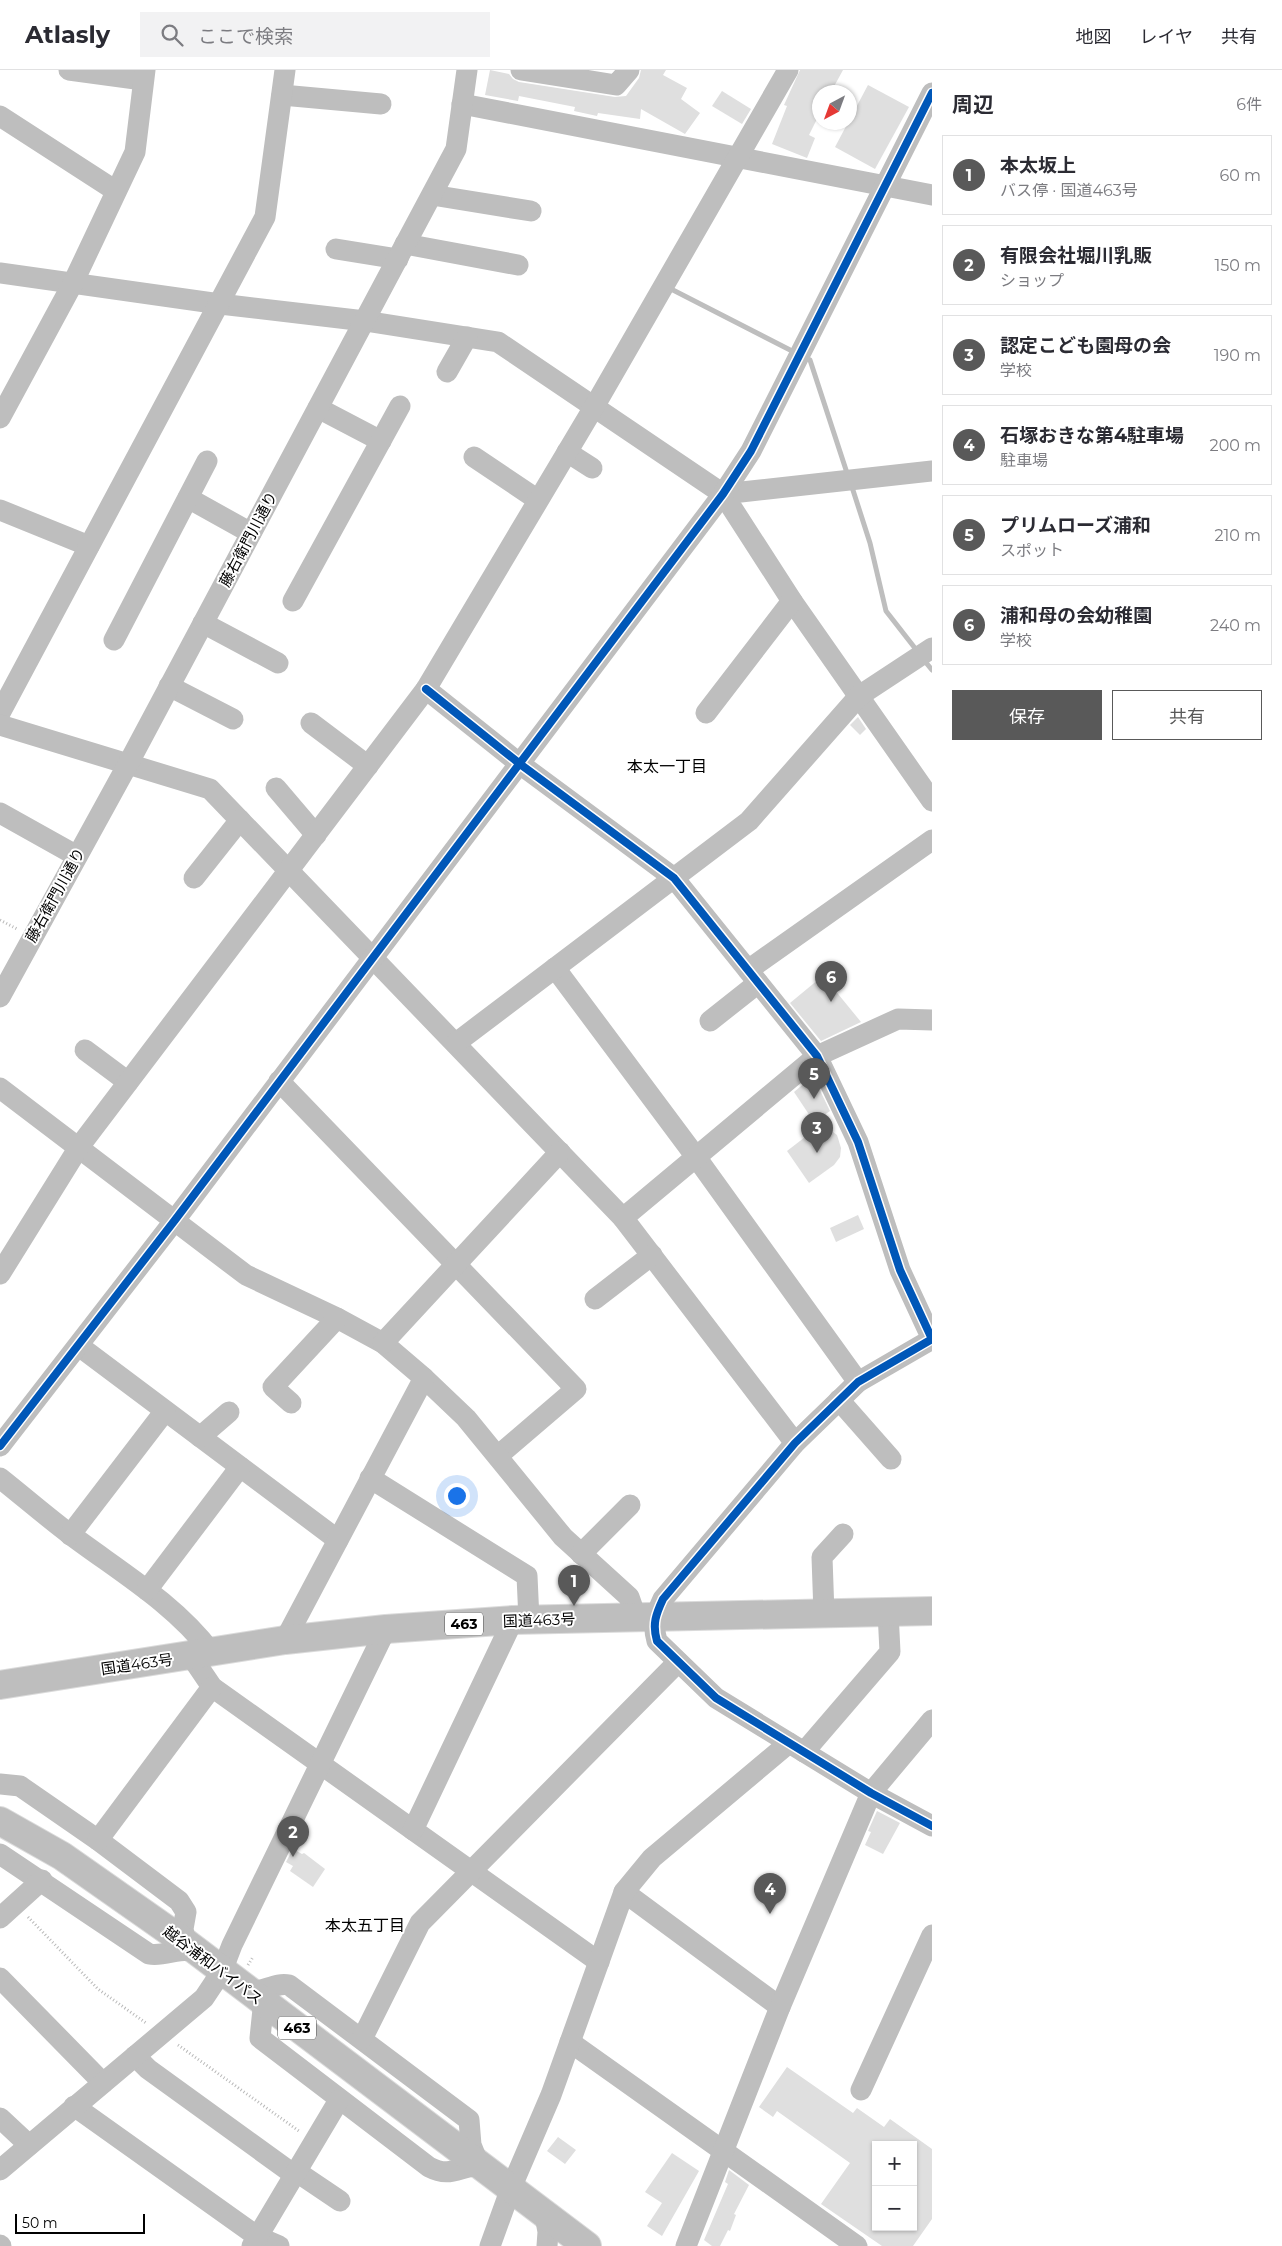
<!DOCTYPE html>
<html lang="ja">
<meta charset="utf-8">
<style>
:root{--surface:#fff;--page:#f2f2f3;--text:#2b2b33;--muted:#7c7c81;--line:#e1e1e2;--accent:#595959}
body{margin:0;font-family:Montserrat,"Noto Sans JP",sans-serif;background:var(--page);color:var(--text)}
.controls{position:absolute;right:15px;bottom:15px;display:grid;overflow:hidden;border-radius:0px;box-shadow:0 1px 4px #0004}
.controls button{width:45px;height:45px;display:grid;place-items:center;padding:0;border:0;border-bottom:1px solid var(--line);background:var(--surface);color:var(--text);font:25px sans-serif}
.compass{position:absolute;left:812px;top:15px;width:45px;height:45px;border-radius:50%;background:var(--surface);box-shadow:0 1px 4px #0004;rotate:221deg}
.scale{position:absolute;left:15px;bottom:12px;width:130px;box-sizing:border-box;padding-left:5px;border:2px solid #000;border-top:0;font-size:14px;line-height:18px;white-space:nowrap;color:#000;-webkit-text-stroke:4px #fff;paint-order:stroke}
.you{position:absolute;left:456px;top:1425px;width:18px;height:18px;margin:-12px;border:4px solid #fff;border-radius:50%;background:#1a73e8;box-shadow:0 0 0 8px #1a73e833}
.badge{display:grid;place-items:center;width:32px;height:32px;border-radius:50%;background:var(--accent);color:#fff;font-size:16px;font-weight:700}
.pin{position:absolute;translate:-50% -41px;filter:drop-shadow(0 1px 2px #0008)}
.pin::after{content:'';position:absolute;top:26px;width:18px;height:15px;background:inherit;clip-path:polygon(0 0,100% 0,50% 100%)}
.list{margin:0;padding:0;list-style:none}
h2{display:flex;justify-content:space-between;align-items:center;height:65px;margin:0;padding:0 20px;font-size:21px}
h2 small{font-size:16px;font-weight:400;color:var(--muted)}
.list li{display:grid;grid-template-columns:32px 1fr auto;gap:15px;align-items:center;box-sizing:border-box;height:80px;margin:0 10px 10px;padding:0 10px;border:1px solid var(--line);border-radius:0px}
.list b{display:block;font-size:19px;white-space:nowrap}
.list p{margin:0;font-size:16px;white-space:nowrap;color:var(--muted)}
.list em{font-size:16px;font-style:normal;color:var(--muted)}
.actions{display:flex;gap:10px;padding:15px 20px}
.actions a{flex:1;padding:11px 0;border:1px solid var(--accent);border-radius:0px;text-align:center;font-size:18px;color:var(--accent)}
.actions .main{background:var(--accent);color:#fff}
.icon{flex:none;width:28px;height:28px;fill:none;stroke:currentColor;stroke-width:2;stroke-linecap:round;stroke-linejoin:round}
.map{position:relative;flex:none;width:932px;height:2176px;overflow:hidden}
header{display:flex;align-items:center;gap:30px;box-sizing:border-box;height:70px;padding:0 25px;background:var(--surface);border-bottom:1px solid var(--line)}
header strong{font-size:24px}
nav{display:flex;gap:28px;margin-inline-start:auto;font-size:18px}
.search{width:350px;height:45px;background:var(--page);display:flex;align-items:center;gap:12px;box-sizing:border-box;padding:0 18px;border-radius:0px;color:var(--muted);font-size:19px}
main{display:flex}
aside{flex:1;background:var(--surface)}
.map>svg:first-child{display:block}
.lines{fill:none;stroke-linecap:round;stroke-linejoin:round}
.stream{stroke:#bebebe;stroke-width:5}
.building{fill:#dfdfdf;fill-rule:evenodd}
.highway-casing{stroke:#dbdbdb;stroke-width:30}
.path{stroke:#b9b9b9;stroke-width:3;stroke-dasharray:1 2.5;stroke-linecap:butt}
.minor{stroke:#bebebe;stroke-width:21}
.highway{stroke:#bebebe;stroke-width:28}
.cycleway-casing{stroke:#fff;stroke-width:11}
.cycleway{stroke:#0057b8;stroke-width:8}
.labels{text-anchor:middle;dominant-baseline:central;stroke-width:4;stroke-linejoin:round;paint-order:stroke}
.shield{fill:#fff;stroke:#4c4c4c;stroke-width:1}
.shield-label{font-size:14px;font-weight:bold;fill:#000}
.street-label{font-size:15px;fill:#000;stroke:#fff}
.neighbourhood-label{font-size:16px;fill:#000;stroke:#fff}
</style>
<header>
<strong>Atlasly</strong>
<div class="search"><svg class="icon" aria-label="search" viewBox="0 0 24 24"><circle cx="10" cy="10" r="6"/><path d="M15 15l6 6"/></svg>ここで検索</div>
<nav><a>地図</a><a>レイヤ</a><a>共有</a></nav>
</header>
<main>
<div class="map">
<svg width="932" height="2176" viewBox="0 0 932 2176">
<rect width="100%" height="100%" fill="#fff"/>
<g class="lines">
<g class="stream">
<path d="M671 219 796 283"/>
<path d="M804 287 810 290 848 406"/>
<path d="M851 414 870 473 886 541 918 582"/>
<path d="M923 589 932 600"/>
</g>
</g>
<g class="building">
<path d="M490 0 509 4 513 9 519 12 615 27 626 26 639 8 641 0H666L663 5 687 18 681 29 700 43 685 64 641 39 640 49 598 43 597 46 574 41 575 37 519 26 518 31 485 25Z"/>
<path d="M800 0H843L831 22H820V43L809 65 815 68 807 88 772 74 787 36 784 35Z"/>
<path d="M868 15 909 37 875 99 835 77Z"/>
<path d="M722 21 751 39 742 54 712 36Z"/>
<path d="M858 647 866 659 860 665 850 655Z"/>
<path d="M819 909 830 922 834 919 861 952 821 971 790 933Z"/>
<path d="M813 1006 830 1041 814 1052 794 1022Z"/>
<path d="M822 1054 837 1065 841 1078 840 1087 834 1095 809 1113 787 1081Z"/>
<path d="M858 1145 864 1159 836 1172 830 1158Z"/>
<path d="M877 1741 900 1753 883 1784 865 1775 871 1762 868 1761Z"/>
<path d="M293 1779 302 1784 304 1783 325 1799 313 1817 290 1801 293 1796 286 1792Z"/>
<path d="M787 1997 853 2043 857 2038 884 2057 890 2049 932 2079V2149L913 2176H882L821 2134 850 2093 777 2041 773 2047 759 2037ZM876 2075H913V2157H876Z"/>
<path d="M558 2067 576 2080 565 2094 547 2081Z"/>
<path d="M672 2083 699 2101 662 2166 647 2156 662 2133 645 2122Z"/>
<path d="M729 2100 749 2115 734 2144 736 2145 730 2161 728 2160 720 2176H712L704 2170 728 2114 725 2112Z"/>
</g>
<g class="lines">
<g class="highway-casing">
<g id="highway">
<path d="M0 1615 285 1570 386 1559 513 1550 932 1541"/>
<path d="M0 1751 62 1786 186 1873 587 2176"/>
</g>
</g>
<g class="path">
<path d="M0 850 17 859"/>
<path d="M28 1847 98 1919 146 1953"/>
<path d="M248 1895 253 1887"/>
<path d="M178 1975 299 2061"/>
</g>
<g class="minor">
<path d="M69 0 143 10"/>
<path d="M521 0 616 15 629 0"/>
<path d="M282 25 381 34"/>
<path d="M462 34 932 125"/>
<path d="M0 46 116 121"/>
<path d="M432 125 531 141"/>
<path d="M405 174 518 195"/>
<path d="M336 179 398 189"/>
<path d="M0 203 220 234 365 251 498 272 723 424"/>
<path d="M447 302 467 267"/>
<path d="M318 338 381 371"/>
<path d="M0 348 73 213 135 82 145 0"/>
<path d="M567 382 592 398"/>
<path d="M474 387 538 430"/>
<path d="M932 401 723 424 792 531 932 731"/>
<path d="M188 428 251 463"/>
<path d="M0 440 89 476"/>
<path d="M293 531 400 336"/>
<path d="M203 553 278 593"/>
<path d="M114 570 207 391"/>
<path d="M169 616 233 649"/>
<path d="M426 619 520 694 674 808 817 986 858 1072 900 1200 932 1269 858 1312 795 1373 663 1529C656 1544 652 1554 657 1571L716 1628 871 1723 932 1756"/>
<path d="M0 643 265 147 285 0"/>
<path d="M706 643 792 531"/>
<path d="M311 653 368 696"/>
<path d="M0 655 210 719 623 1148 795 1373"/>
<path d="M276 718 316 765"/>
<path d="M0 743 77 786"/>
<path d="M194 808 240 750"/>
<path d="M555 898 696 1087 858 1312"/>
<path d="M748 900 932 770"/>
<path d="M0 927 128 694 456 79 467 0"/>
<path d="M710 951 758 913"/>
<path d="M456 973 749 751 859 626 932 578"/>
<path d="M85 980 128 1012"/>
<path d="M279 1011 576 1319 499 1385"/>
<path d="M0 1018 246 1205 337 1248 383 1273 424 1308 466 1348 563 1467 629 1527 636 1547"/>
<path d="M623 1148 817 986 898 949 932 950"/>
<path d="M0 1204 79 1077 426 619 594 337 788 0"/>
<path d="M595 1229 652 1185"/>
<path d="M383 1273 560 1082"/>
<path d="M79 1276 338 1470"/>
<path d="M839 1330 891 1389"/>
<path d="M291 1333 273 1317 337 1248"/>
<path d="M200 1367 229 1342"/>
<path d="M0 1376 175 1150 723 424 751 381 932 23"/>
<path d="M0 1408C24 1427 47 1447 71 1465 119 1501 175 1534 211 1582"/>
<path d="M370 1408 527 1506 529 1550"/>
<path d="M70 1465 165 1341"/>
<path d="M581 1484 630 1435"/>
<path d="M147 1520 240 1397"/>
<path d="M824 1544 822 1487 843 1464"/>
<path d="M285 1570 424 1308"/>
<path d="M191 1586 212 1617 599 1892"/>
<path d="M804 1682 890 1582 888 1542"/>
<path d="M0 1714 20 1716 98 1770 179 1831 186 1842 183 1859 186 1873"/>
<path d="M413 1760 513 1550"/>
<path d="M98 1770 212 1617"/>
<path d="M0 1784 149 1884C165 1887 179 1877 195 1881"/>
<path d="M624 1822 780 1937"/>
<path d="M0 1848 42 1810"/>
<path d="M0 1908 103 2013"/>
<path d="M249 1922C264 1922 276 1912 289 1915L469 2050 471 2075 479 2095C458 2097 450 2108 429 2097L260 1968 263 1939 260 1931"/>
<path d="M362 1969 420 1853 678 1592"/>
<path d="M570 1972 857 2176"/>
<path d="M135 1986 148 1999 289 2101 297 2102 340 2131"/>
<path d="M861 2020 932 1865"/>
<path d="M74 2036 258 2167 279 2176"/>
<path d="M0 2048 29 2075"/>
<path d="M0 2100 204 1928 222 1901 232 1875 386 1559"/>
<path d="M545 2145 548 2162 547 2176"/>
<path d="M0 2175 1 2176"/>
<path d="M252 2176 339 2030"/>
<path d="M490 2176 511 2118 551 2025 624 1822 652 1788 789 1673"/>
<path d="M686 2176 780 1937 871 1723 932 1650"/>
</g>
<use href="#highway" class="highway"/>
<g class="cycleway-casing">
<g id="cycleway">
<path d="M426 619 520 694 674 808 817 986 858 1072 900 1200 932 1269 858 1312 795 1373 663 1529C656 1544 652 1554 657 1571L716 1628 871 1723 932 1756"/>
<path d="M0 1376 175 1150 723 424 751 381 932 23"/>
</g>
</g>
<use href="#cycleway" class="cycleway"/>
</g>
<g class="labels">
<g class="shield">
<rect x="445" y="1542.5" width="38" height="23" rx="4"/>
<rect x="278" y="1946.5" width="38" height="23" rx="4"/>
</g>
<g class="shield-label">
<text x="464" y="1554">463</text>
<text x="297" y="1958">463</text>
</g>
<g class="street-label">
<text transform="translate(248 469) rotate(-62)">藤右衛門川通り</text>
<text transform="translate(55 825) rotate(-61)">藤右衛門川通り</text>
<text transform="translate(539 1550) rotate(-2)">国道463号</text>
<text transform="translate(137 1594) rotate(-8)">国道463号</text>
<text transform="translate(213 1895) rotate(37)">越谷浦和バイパス</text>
</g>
<g class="neighbourhood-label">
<text x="667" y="696">本太一丁目</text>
<text x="365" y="1855">本太五丁目</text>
</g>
</g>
</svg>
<div class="controls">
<button>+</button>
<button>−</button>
</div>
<svg class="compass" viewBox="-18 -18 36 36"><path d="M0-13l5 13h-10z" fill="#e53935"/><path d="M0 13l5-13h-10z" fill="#7c7c81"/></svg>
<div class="scale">50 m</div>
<div class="you"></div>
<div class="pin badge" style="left:574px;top:1536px">1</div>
<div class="pin badge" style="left:293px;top:1787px">2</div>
<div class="pin badge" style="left:817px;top:1083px">3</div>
<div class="pin badge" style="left:770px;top:1844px">4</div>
<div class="pin badge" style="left:814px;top:1029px">5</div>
<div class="pin badge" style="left:831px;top:932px">6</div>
</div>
<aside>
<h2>周辺<small>6件</small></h2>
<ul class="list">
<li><span class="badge">1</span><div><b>本太坂上</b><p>バス停 · 国道463号</p></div><em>60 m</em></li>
<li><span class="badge">2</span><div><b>有限会社堀川乳販</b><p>ショップ</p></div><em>150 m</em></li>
<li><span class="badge">3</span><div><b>認定こども園母の会</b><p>学校</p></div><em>190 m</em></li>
<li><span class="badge">4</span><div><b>石塚おきな第4駐車場</b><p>駐車場</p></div><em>200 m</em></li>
<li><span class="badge">5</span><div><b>プリムローズ浦和</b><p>スポット</p></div><em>210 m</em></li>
<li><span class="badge">6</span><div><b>浦和母の会幼稚園</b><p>学校</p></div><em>240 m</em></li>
</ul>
<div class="actions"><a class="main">保存</a><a>共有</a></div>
</aside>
</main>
